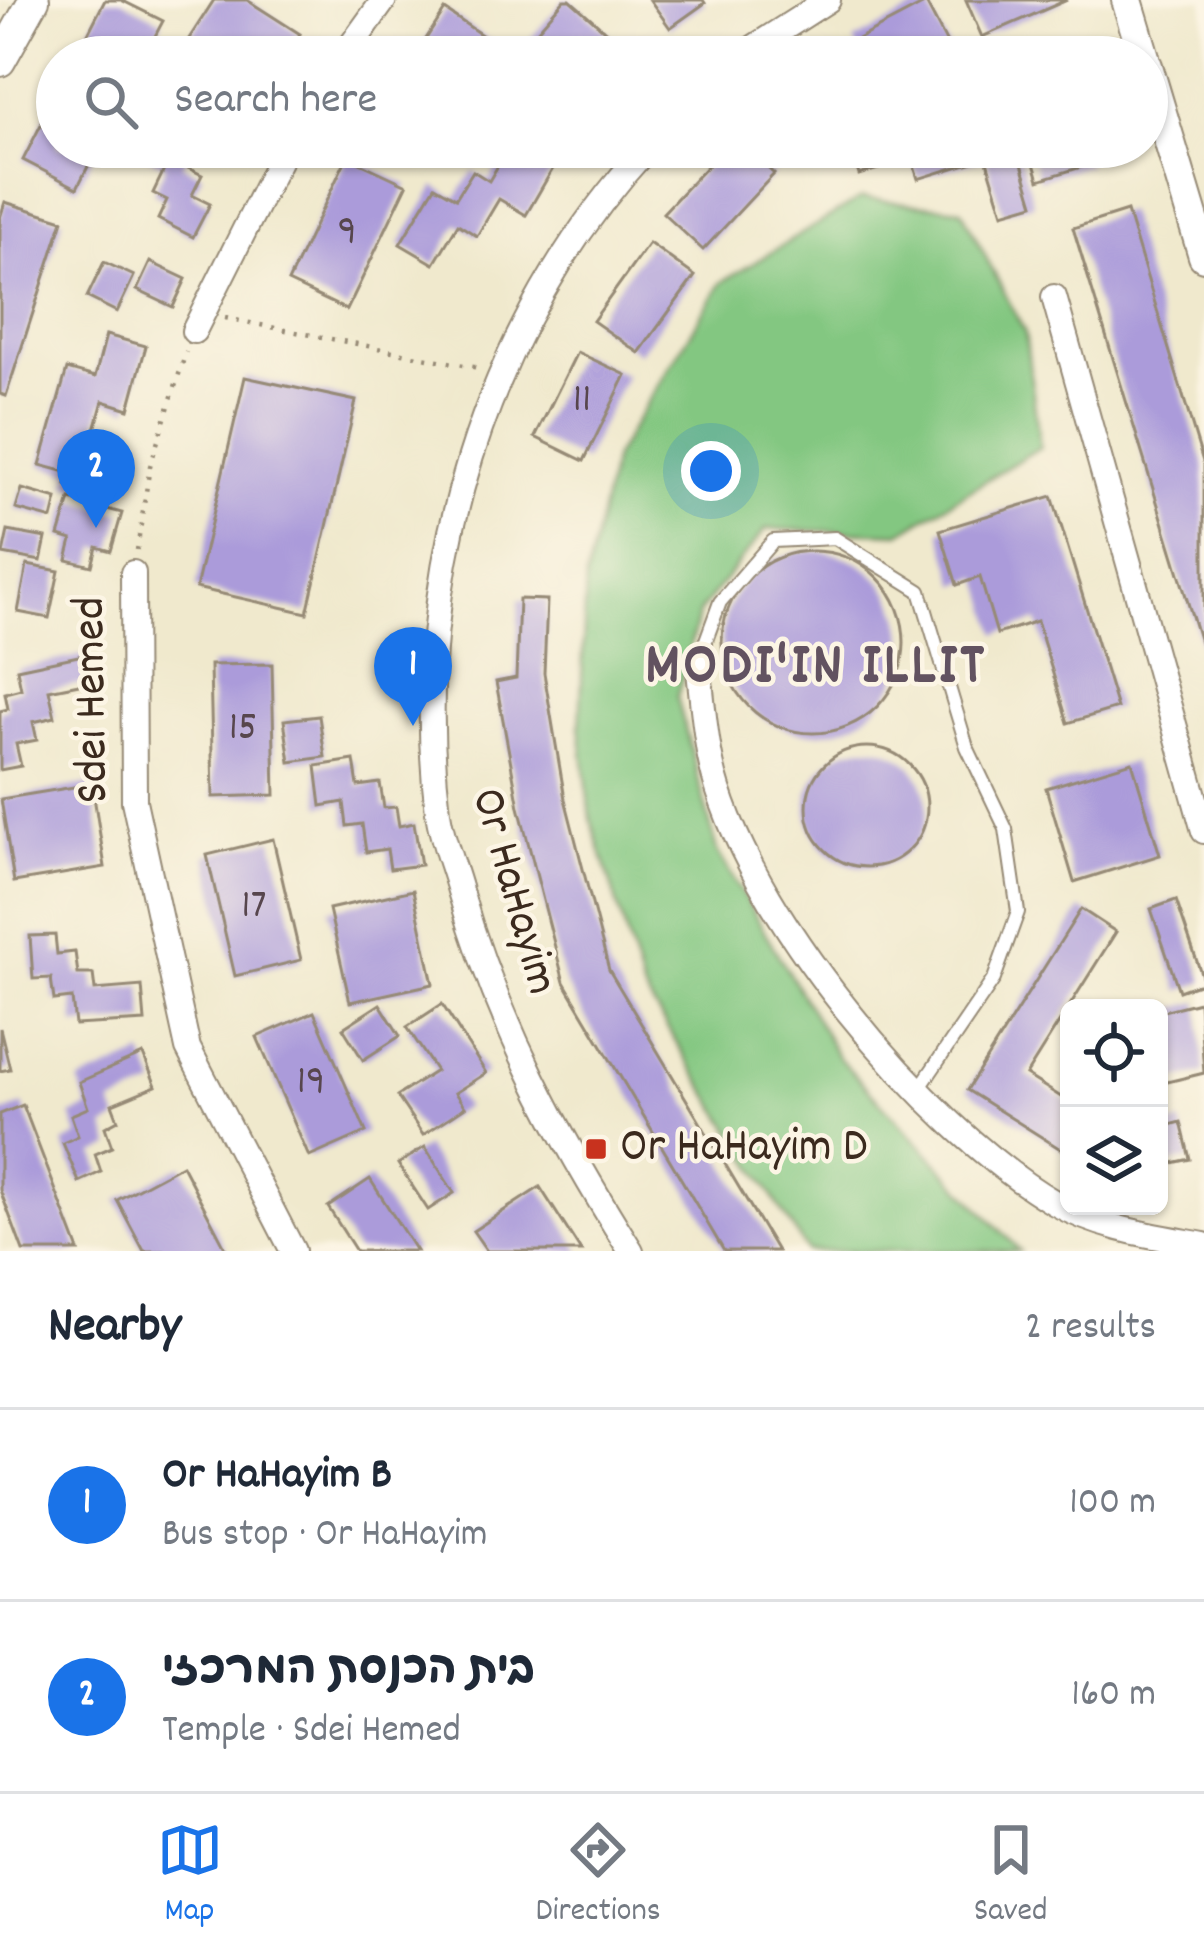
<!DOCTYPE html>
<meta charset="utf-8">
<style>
:root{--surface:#fff;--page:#f2f2f3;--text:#1f2937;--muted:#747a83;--line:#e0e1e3;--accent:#1a73e8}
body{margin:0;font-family:Dekko,"Playpen Sans Hebrew",sans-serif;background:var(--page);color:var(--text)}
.controls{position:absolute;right:36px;bottom:36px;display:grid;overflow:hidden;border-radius:18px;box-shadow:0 3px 9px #0004}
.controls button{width:108px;height:108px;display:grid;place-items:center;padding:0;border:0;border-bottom:3px solid var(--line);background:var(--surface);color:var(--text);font:60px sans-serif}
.you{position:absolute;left:711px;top:471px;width:42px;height:42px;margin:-30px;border:9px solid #fff;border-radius:50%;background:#1a73e8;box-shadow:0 0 0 18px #1a73e833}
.badge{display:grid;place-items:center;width:78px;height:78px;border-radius:50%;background:var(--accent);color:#fff;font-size:39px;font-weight:700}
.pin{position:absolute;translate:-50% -99px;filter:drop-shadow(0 3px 6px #0008)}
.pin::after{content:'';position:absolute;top:63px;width:42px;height:36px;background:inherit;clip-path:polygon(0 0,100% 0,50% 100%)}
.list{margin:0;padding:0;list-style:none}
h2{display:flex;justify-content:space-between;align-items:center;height:156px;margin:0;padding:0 48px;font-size:51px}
h2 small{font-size:39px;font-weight:400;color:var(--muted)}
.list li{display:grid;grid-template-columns:78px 1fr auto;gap:36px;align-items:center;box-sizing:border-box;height:192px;padding:0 48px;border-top:3px solid var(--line)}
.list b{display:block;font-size:45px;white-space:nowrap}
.list p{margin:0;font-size:39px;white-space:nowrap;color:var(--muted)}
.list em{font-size:39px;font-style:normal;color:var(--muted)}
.icon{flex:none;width:66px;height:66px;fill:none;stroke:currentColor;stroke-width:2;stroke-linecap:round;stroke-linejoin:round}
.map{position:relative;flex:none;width:1204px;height:1251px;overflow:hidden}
.search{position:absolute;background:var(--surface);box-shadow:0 3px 9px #0004;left:36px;right:36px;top:36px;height:132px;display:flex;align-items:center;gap:30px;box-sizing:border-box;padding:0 42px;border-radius:66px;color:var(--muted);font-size:45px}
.sheet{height:540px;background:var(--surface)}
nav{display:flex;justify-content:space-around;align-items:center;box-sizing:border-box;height:168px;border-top:3px solid var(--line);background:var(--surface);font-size:33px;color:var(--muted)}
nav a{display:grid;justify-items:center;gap:6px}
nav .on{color:var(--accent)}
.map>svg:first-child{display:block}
.green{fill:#83c781;stroke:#5f7850;stroke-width:3}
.building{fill:#ab9bda}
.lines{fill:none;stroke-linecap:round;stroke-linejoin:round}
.service-casing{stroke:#968a76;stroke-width:16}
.minor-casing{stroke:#968a76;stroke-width:28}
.tertiary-casing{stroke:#968a76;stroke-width:34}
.path{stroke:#968a76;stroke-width:4.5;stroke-dasharray:3 9;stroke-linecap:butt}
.service{stroke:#fff;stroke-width:12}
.minor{stroke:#fff;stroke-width:24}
.tertiary{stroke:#fff;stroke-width:30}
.poi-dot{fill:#c8321e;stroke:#fcf5e5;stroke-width:4.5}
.labels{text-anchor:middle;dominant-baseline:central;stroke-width:9;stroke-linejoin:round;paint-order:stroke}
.number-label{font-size:42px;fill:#57464d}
.street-label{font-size:48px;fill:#3b2a1e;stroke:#fcf5e5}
.poi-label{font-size:48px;fill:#3b2a1e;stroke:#fcf5e5;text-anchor:start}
.district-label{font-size:60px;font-weight:bold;letter-spacing:3px;fill:#625260;stroke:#fcf5e5}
</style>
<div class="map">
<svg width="1204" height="1251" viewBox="0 0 1204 1251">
<rect width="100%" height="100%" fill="#fcf5e5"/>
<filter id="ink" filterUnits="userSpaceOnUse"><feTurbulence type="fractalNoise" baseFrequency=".00833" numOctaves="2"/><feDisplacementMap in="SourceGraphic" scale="24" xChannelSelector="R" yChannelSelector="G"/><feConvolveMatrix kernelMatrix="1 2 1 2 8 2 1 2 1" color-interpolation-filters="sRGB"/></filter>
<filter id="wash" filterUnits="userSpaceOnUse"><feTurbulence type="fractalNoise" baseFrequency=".004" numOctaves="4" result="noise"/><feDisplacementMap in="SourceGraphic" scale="48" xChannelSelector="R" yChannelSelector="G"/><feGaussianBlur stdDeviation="2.7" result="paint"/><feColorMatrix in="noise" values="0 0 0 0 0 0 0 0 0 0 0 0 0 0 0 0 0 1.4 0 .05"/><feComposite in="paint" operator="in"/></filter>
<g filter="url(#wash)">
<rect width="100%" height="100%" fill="#f0e9cd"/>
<path class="green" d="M861 198 961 209 1025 333 1040 447 900 533 766 529 699 612 677 697 717 851 839 1058 1020 1251H807L643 989 591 819 580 727 586 577 614 457 722 282Z"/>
<g id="blocks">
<g class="building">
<path d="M105 0H121L163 21 144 57H76Z"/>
<path d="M214 0H247L300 34 285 57H191L181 51Z"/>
<path d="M564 0H570L635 57H514Z"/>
<path d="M650 0H703L705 3 670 28Z"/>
<path d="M966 0H1067L982 37Z"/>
<path d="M926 3 949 47 930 57H862L854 41Z"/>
<path d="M445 10 499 47 492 57H414Z"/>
<path d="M57 93V147H98L77 188 23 160Z"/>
<path d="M150 147H192L182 165 202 175 192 195 210 204 193 237 158 219 167 200 153 193 166 166 146 156Z"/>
<path d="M509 147H540L559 158 526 215 499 199 477 236 458 224 434 264 400 244 435 186 456 198 473 171 489 181Z"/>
<path d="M725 147H746L774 174 703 250 663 213Z"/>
<path d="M850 147H879L885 167 859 175Z"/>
<path d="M908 147H1017L1034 204 1003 213 986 158 918 179Z"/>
<path d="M1029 147H1083L1088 165 1039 180Z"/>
<path d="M347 157 407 185 347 310 288 282Z"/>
<path d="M5 202 63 220 6 396 0 394V218Z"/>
<path d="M1127 211 1204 465V655L1073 228Z"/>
<path d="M649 243 695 276 639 353 593 321Z"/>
<path d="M104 262 134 276 117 312 87 297Z"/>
<path d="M150 262 186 279 173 307 137 290Z"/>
<path d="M106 335 146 346 129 409 103 401 90 447 127 457 116 498 66 485 70 473 40 465 67 369 95 377Z"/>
<path d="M577 352 626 375 584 461 535 437Z"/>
<path d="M245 377 356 401 307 613 196 588Z"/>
<path d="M22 489 57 499 52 519 16 509Z"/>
<path d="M1052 496 1117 708 1068 723 1037 621 997 634 980 577 957 585 940 530Z"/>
<path d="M70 499 122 513 111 551 97 547 92 566 67 560 72 540 59 536Z"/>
<path d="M8 531 46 538 41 561 3 554Z"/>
<circle cx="813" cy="642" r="91"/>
<path d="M27 565 59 571 49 618 18 612Z"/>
<path d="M519 599 547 600 544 673 565 799 609 970 777 1251H724L564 982 519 807 496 682 516 678Z"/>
<path d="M83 655 89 682 49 690 55 717 33 722 37 740 16 744 21 766 0 770V711L8 709 5 693 21 689 17 669Z"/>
<path d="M272 664 275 795 213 797 210 665Z"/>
<path d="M319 716 325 757 290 762 284 720Z"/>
<circle cx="867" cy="807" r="60"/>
<path d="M354 760 358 786 380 783 384 808 396 807 399 826 414 823 421 865 390 869 387 849 366 852 362 824 347 826 344 802 321 806 316 766Z"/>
<path d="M1132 762 1160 855 1074 882 1046 788Z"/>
<path d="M92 784 105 867 14 882 1 799Z"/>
<path d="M273 839 301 960 235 976 207 855Z"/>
<path d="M413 890 433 984 350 1002 329 909Z"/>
<path d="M1176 900 1204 982 1179 991 1151 909Z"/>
<path d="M1081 909 1116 932 1026 1075 1069 1102V1138L1062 1150 967 1090Z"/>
<path d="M55 935 57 954 75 952 78 974H93L95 990 142 986 145 1021 75 1025 72 998 54 1000 51 978 33 979 30 936Z"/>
<path d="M1199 1002 1204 1073 1159 1084V1012Z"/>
<path d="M380 1004 400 1036 363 1060 343 1028Z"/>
<path d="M442 1004 486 1073 455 1093 465 1107 423 1135 397 1096 436 1071 407 1027Z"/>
<path d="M314 1012 366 1132 309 1157 257 1037Z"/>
<path d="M0 1028 10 1069 0 1071Z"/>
<path d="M143 1054 156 1086 112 1104 118 1120 105 1127 112 1147 95 1154 101 1172 79 1182 63 1143 78 1136 71 1115 88 1108 79 1082Z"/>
<path d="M23 1105 79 1251H23L0 1190V1114Z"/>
<path d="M1181 1122 1190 1159 1159 1166V1128Z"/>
<path d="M425 1147 454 1193 428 1210 398 1164Z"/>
<path d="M182 1165 226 1249 222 1251H144L117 1200Z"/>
<path d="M370 1179 416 1251H356L328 1207Z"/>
<path d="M540 1187 581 1251H487L473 1231Z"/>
</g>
</g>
</g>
<g filter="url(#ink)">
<use href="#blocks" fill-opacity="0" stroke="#968a76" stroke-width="3"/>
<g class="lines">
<g class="service-casing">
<path id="service" d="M698 662 720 602 773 541 835 538 920 591 967 747 1006 829 1018 912 994 979 919 1089"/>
</g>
<g class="minor-casing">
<g id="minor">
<path d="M343 57 384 0"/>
<path d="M739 57 828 0"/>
<path d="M1054 297 1204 831"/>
<path d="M194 331 286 147"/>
<path d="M133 573 134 801 188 1048 293 1251"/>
<path d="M698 662C702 695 704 730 711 762 742 908 927 1129 1055 1203 1100 1229 1154 1236 1204 1245"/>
<path d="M631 1251C559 1137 497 1021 460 891 453 865 441 838 438 812 408 575 486 322 648 147"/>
</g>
</g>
<g class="tertiary-casing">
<g id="tertiary">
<path d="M1127 0 1144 57"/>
<path d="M0 61 34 0"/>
<path d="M1147 66 1204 256"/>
</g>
</g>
<g class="path">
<path d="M225 318 479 368"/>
<path d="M137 550 150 466 186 352"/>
</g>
<use href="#service" class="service"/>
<use href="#minor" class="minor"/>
<use href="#tertiary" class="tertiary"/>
</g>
</g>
<rect class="poi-dot" x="584" y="1137" width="24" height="24" rx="6"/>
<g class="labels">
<g class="number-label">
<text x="347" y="234">9</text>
<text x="582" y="402">11</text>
<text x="243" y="730">15</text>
<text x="254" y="908">17</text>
<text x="311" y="1084">19</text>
</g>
<g class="street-label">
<text transform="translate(94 700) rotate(-91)">Sdei Hemed</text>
<text transform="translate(512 892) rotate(74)">Or HaHayim</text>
</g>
<g class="poi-label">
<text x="620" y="1149">Or HaHayim D</text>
</g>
<g class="district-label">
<text x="816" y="669">MODI'IN ILLIT</text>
</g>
</g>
</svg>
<div class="controls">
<button><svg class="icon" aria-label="locate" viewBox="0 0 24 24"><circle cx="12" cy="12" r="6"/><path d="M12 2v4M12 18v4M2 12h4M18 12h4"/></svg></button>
<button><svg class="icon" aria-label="layers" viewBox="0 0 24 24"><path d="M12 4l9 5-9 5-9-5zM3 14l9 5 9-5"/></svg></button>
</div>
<div class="you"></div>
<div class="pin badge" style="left:413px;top:726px">1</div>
<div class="pin badge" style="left:96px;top:528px">2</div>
<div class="search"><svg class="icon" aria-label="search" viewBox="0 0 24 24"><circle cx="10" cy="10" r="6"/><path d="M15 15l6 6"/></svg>Search here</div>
</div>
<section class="sheet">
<h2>Nearby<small>2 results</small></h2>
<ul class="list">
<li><span class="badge">1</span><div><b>Or HaHayim B</b><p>Bus stop · Or HaHayim</p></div><em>100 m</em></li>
<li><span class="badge">2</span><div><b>בית הכנסת המרכזי</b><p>Temple · Sdei Hemed</p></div><em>160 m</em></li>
</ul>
</section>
<nav>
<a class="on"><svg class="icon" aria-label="map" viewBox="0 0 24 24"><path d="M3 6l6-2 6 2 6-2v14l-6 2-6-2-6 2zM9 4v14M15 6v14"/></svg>Map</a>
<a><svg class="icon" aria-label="directions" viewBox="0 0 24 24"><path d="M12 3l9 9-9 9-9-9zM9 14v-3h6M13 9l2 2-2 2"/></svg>Directions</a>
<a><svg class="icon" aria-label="saved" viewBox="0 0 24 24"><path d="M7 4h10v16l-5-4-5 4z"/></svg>Saved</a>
</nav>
